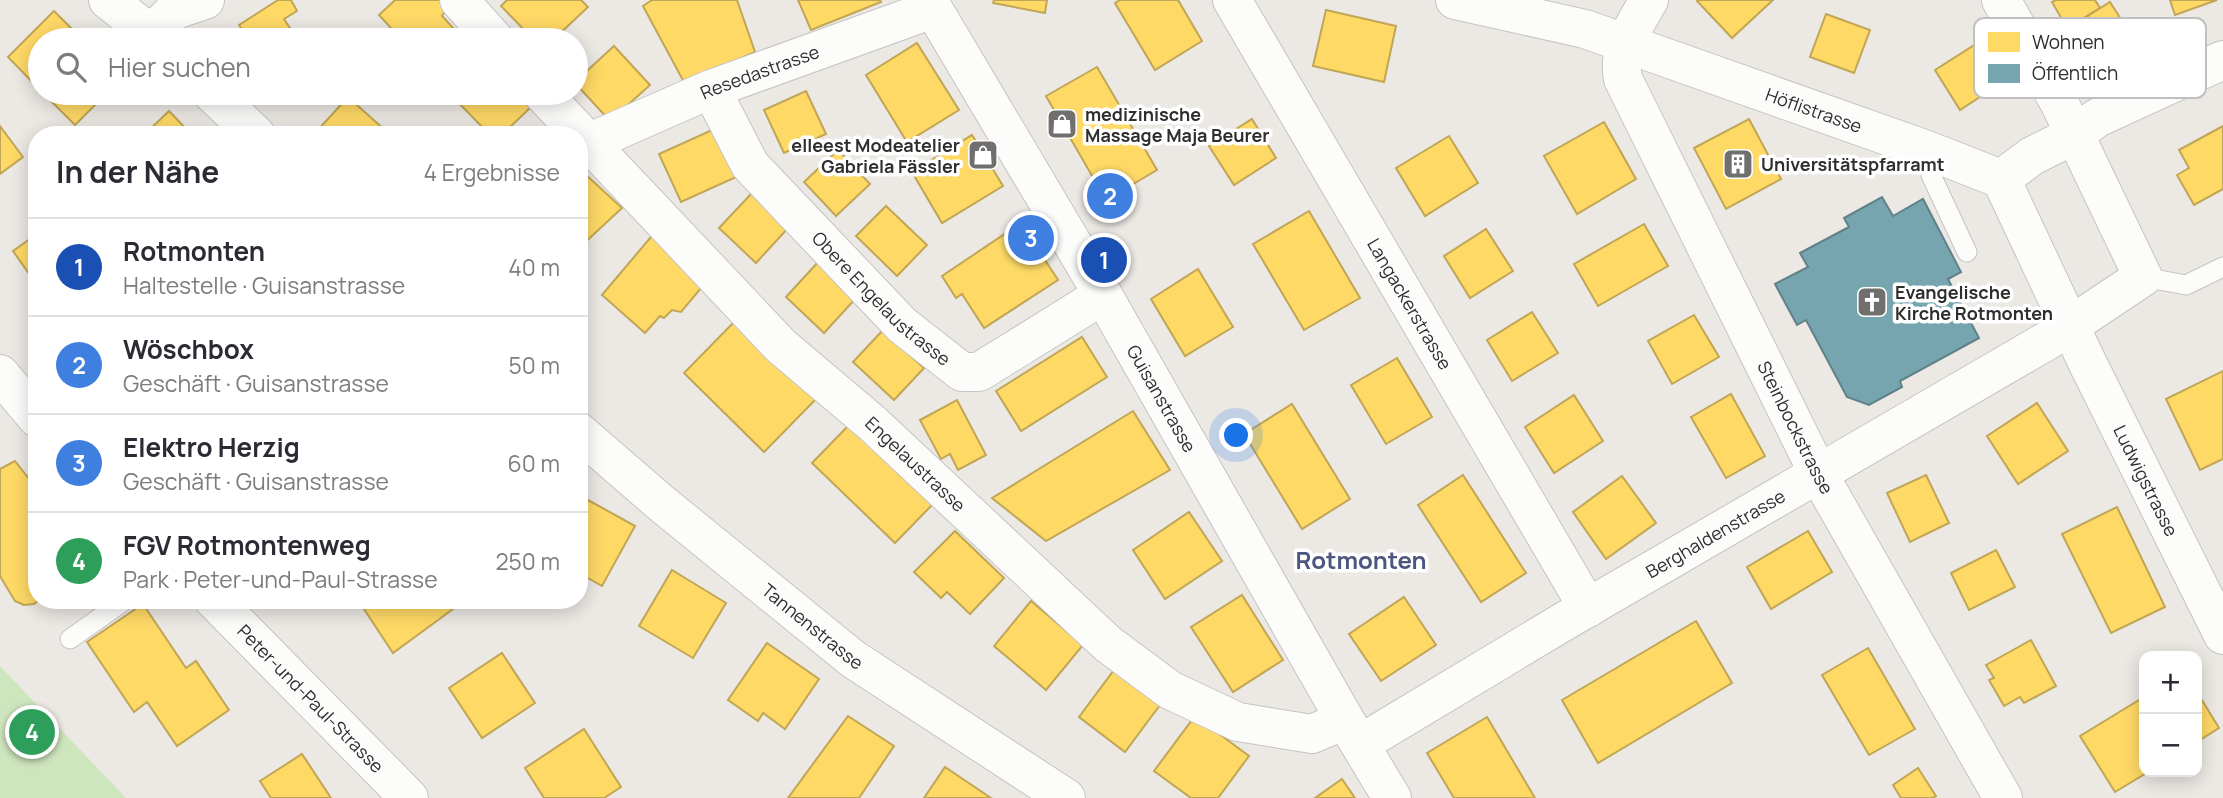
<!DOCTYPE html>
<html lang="de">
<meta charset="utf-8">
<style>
:root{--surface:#fff;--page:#f7f7f7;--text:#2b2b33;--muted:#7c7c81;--line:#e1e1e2;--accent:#ea580c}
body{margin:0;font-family:Manrope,sans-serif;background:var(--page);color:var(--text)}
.controls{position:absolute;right:21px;bottom:21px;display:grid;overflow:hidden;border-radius:14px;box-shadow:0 4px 18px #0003}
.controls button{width:63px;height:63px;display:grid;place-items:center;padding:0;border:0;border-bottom:2px solid var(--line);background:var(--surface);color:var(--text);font:35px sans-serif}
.you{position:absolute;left:1237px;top:436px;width:24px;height:24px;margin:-18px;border:5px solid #fff;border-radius:50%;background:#1a73e8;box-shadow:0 0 0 10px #1a73e833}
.badge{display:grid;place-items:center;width:46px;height:46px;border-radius:50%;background:var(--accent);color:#fff;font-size:23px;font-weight:700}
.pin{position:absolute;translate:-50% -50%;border:4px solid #fff;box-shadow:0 2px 7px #0006}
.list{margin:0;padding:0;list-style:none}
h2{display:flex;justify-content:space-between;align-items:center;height:91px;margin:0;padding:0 28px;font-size:30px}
h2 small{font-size:23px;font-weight:400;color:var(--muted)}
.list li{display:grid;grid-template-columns:46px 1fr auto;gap:21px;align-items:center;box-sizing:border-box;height:98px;padding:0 28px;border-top:2px solid var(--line)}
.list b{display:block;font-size:26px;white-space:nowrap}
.list p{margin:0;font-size:23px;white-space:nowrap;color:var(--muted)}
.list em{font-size:23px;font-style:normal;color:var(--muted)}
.icon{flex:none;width:38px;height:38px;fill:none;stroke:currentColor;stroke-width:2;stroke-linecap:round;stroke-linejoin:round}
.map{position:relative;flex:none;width:2223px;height:798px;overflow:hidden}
.search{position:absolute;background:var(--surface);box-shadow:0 4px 18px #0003;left:28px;top:28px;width:560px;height:77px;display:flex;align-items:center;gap:18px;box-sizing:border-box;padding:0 24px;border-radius:38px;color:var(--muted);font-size:26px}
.panel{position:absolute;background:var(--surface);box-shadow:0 4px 18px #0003;left:28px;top:126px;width:560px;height:483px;border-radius:28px}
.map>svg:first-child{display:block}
.green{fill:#cee6be}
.homes{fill:#ffd966;stroke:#c0a655;stroke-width:2}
.public{fill:#76a5af;stroke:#608188;stroke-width:2}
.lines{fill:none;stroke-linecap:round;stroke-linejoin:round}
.service-casing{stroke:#c5c4c5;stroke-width:21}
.minor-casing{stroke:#c5c4c5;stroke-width:40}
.tertiary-casing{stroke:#c5c4c5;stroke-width:40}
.service{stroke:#fcfcfb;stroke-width:19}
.minor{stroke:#fcfcfb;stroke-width:38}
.tertiary{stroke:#fcfcfb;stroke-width:38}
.labels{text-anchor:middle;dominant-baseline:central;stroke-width:7;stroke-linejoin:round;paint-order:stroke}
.street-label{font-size:18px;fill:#2e2e2e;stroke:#fff}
.poi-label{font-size:18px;font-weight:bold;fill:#2e2e2e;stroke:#fff;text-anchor:start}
.district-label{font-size:24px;font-weight:bold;fill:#4d5680;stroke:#fff}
.key{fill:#fff;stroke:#c0c0c0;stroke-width:2}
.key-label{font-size:19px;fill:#2e2e2e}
</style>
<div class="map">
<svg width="2223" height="798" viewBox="0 0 2223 798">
<rect width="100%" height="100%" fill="#ece8e4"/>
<path class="green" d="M0 666 126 798H0Z"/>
<g class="homes">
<path d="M278 0H291L297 11 284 19 298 40H249L239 25Z"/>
<path d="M395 0H440L447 8 442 16 454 29 443 40H402L379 15Z"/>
<path d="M507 0H581L588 7 553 40H534L501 6Z"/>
<path d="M652 0H737L755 52 685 84 643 6Z"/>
<path d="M798 0H880L881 2 811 30Z"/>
<path d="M994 0H1047L1045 13 993 3Z"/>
<path d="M1120 0H1178L1202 41 1155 70 1115 3Z"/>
<path d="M1699 0H1773L1732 38 1697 1Z"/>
<path d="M2056 0H2095L2100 8 2067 28 2052 2Z"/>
<path d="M2170 0H2217L2175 15Z"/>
<path d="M2110 2 2138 46 2127 54 2130 59 2120 65 2113 52 2094 63 2072 26Z"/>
<path d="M1326 10 1396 26 1384 82 1313 66Z"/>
<path d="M54 11 81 38 88 31 97 40H40V90L8 57Z"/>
<path d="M1826 14 1870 30 1854 73 1810 57Z"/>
<path d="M917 43 959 110 907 142 866 75Z"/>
<path d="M1976 44 2001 83 1960 110 1935 70Z"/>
<path d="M614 46 650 85 610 121 576 84V81Z"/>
<path d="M1097 67 1157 170 1106 200 1046 96Z"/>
<path d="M806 91 826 134 784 153 764 110Z"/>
<path d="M43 93H107L75 125Z"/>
<path d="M452 93H519L532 106 502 135H490L450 94Z"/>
<path d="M348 97 386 131 382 135 315 133Z"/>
<path d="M169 111 192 135H144Z"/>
<path d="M1252 119 1276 158 1234 185 1209 146Z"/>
<path d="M1749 119 1781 179 1726 209 1694 148Z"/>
<path d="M1604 122 1636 179 1577 214 1544 156Z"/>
<path d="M723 125 745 173 681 202 659 154Z"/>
<path d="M0 126 23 157 0 174Z"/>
<path d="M2223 126V189L2194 205 2177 175 2189 168 2179 150Z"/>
<path d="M972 135 1003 186 942 223 912 172Z"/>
<path d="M1449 136 1478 183 1425 216 1396 168Z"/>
<path d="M838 150 870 184 836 216 804 182Z"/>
<path d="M584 173 622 208 579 248V175Z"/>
<path d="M752 193 789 227 756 263 719 228Z"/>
<path d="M886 206 927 245 897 276 856 236Z"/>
<path d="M1309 211 1360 298 1304 330 1253 244Z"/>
<path d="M1021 223 1058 280 984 328 962 294 956 298 942 276Z"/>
<path d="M1644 224 1668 266 1598 306 1574 264Z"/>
<path d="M1486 229 1513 271 1470 298 1444 256Z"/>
<path d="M656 231 707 281 681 312 672 310 664 318 660 316 645 333 602 295Z"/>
<path d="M37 234V285L13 251Z"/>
<path d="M819 261 857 297 824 333 786 297Z"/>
<path d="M1198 269 1233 327 1185 356 1151 299Z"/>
<path d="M1532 312 1558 353 1512 381 1487 340Z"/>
<path d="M1694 315 1719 357 1672 384 1648 341Z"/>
<path d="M739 317 819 396 764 452 684 373Z"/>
<path d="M883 330 924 368 894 400 853 362Z"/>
<path d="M1082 337 1107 377 1021 431 996 391Z"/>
<path d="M1397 358 1432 417 1386 444 1351 385Z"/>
<path d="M2223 371V459L2200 470 2166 399Z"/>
<path d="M1731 394 1765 456 1726 478 1691 417Z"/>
<path d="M1574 395 1603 441 1554 473 1525 427Z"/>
<path d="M957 400 986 455 958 470 950 454 941 459 920 420Z"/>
<path d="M2037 403 2068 451 2018 484 1987 436Z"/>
<path d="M1292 404 1350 499 1302 529 1244 434Z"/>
<path d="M1133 411 1170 470 1046 541 992 498Z"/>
<path d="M850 424 933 504 895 543 812 463Z"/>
<path d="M15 461 37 489V600H39L34 604 24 605 15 601 0 576V469Z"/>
<path d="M1463 475 1526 573 1481 602 1418 505Z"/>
<path d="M1926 475 1949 523 1910 542 1887 493Z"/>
<path d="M1622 476 1656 523 1606 559 1573 512Z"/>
<path d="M588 500 635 526 602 586 579 573V515Z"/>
<path d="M2117 507 2165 607 2111 633 2062 534Z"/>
<path d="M1189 512 1222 561 1165 599 1133 550Z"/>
<path d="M955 531 1004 578 970 614 947 592 941 598 914 572Z"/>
<path d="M1808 531 1832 572 1771 609 1747 567Z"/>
<path d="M1996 550 2015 587 1969 610 1951 573Z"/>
<path d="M672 570 726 603 693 658 639 626Z"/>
<path d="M1242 595 1283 660 1233 692 1191 627Z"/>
<path d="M1404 597 1436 645 1381 681 1349 634Z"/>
<path d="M358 600H447L453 609 393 653Z"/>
<path d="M1031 601 1083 645 1046 690 994 646Z"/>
<path d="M143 604 186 668 196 661 229 710 177 746 147 702 134 712 87 642Z"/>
<path d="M1696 621 1732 683 1598 763 1562 700Z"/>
<path d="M2031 640 2056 686 2024 703 2020 697 2004 706 1989 680 1994 678 1986 665Z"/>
<path d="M767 643 819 679 785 729 763 713 758 721 728 700Z"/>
<path d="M1868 648 1915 729 1869 755 1822 675Z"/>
<path d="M502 653 535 703 482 738 449 688Z"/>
<path d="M1114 670 1160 705 1125 752 1079 717Z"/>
<path d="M2197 692 2219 728 2197 742Z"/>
<path d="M2144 697V772H2148L2115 792 2080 736Z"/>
<path d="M848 716 894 746 859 798H788Z"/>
<path d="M1195 716 1249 756 1218 798H1191L1154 771Z"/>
<path d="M1487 717 1535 798H1454L1427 753Z"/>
<path d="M584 729 621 787 604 798H544L525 768Z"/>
<path d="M302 754 331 798H271L260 781Z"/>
<path d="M945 767 991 798H924Z"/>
<path d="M1918 768 1936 796 1932 798H1901L1893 785Z"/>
<path d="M1342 779 1355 798H1315Z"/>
</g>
<path class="public" d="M1882 197 1893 216 1923 199 1961 272 1948 279 1979 338 1900 381 1902 387 1869 405 1847 397 1806 320 1797 325 1775 284 1808 267 1800 253 1849 227 1844 218Z"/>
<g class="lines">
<g class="service-casing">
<g id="service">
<path d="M1927 150 1931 175 1967 252"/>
<path d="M2143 277 2186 285 2223 267"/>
<path d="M70 639 125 600"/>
</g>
</g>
<g class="minor-casing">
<g id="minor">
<path d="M108 0 158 40"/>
<path d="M459 0 495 40"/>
<path id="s1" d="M1232 0 1588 608"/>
<path id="s2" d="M1649 0C1634 26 1617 49 1623 79L1819 475 2003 798"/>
<path d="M151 34 175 10 205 0"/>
<path id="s3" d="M711 89 750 165 902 325 962 372H979L1103 295"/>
<path d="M212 93 256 135"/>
<path id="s4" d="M542 93 781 346 872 423 1108 644 1170 690 1238 722 1312 734 1345 720"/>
<path id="s5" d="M588 143 711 89 933 9"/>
<path d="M2001 179 2032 156 2074 135 2097 118 2223 60"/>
<path id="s6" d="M579 432 661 503 853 659 1066 798"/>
<path id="s7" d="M1360 744 1563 622 2050 339 2143 277 2059 102 2001 0"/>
</g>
</g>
<g class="tertiary-casing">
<g id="tertiary">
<path id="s8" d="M928 0 1103 295 1345 720 1392 798"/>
<path id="s9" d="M1455 0 1585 29 1927 150 2001 179 2087 362 2223 635"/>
<path d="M0 374 37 418"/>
<path id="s10" d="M214 600 409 798"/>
</g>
</g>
<use href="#service" class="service"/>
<use href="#minor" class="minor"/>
<use href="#tertiary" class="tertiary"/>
</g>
<defs>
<g id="shop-square" transform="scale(1.575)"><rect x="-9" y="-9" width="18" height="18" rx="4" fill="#706f6e" stroke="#fff"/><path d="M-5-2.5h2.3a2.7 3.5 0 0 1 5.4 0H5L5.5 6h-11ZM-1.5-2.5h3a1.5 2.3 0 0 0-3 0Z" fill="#fff"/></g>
<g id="building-square" transform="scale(1.575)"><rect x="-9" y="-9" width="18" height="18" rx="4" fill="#706f6e" stroke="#fff"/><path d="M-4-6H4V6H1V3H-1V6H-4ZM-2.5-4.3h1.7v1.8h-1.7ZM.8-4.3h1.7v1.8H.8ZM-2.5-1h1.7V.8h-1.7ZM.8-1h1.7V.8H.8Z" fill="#fff"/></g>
<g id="church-square" transform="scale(1.575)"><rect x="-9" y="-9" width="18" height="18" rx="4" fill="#706f6e" stroke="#fff"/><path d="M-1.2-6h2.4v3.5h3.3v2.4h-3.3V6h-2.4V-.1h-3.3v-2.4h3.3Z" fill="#fff"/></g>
</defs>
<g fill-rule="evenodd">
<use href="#shop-square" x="1062" y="124"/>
<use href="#shop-square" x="983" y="155"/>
<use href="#building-square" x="1738" y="164"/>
<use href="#church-square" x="1872" y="302"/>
</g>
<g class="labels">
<g class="street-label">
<text stroke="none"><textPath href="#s5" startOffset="186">Resedastrasse</textPath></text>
<text stroke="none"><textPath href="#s9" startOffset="376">Höflistrasse</textPath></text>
<text stroke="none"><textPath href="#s3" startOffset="273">Obere Engelaustrasse</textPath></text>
<text stroke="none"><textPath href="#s1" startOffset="352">Langackerstrasse</textPath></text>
<text stroke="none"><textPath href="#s8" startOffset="462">Guisanstrasse</textPath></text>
<text stroke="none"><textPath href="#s2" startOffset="474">Steinbockstrasse</textPath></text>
<text stroke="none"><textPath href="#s4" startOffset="527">Engelaustrasse</textPath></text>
<text stroke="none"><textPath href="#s9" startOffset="910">Ludwigstrasse</textPath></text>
<text stroke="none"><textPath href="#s7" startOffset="413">Berghaldenstrasse</textPath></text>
<text stroke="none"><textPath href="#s6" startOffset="304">Tannenstrasse</textPath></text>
<text stroke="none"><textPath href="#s10" startOffset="138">Peter-und-Paul-Strasse</textPath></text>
</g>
<g class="poi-label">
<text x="1085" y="114">medizinische<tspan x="1085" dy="21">Massage Maja Beurer</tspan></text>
<text x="960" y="145" text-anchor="end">elleest Modeatelier<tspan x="960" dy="21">Gabriela Fässler</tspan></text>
<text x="1761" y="164">Universitätspfarramt</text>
<text x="1895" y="292">Evangelische<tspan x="1895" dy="21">Kirche Rotmonten</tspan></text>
</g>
<g class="district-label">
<text x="1361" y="559">Rotmonten</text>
</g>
</g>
<rect x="1974" y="18" width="232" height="80" rx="10" class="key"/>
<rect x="1988" y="32" width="32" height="20" fill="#ffd966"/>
<rect x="1988" y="64" width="32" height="19" fill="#76a5af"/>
<g class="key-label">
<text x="2032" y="49">Wohnen</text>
<text x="2032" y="80">Öffentlich</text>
</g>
</svg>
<div class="controls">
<button>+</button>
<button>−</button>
</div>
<div class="you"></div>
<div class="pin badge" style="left:1104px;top:260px;background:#1a4fb4">1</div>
<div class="pin badge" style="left:1110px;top:196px;background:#3f7fe0">2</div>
<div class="pin badge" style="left:1031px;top:238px;background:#3f7fe0">3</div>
<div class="pin badge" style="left:32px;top:732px;background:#2e9e5b">4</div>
<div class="search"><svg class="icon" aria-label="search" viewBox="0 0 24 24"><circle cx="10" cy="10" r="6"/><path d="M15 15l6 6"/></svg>Hier suchen</div>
<section class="panel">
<h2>In der Nähe<small>4 Ergebnisse</small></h2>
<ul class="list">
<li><span class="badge" style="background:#1a4fb4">1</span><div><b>Rotmonten</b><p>Haltestelle · Guisanstrasse</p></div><em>40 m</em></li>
<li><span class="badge" style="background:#3f7fe0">2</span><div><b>Wöschbox</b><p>Geschäft · Guisanstrasse</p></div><em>50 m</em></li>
<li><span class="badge" style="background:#3f7fe0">3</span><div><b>Elektro Herzig</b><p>Geschäft · Guisanstrasse</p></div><em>60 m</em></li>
<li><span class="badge" style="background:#2e9e5b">4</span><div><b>FGV Rotmontenweg</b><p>Park · Peter-und-Paul-Strasse</p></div><em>250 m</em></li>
</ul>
</section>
</div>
